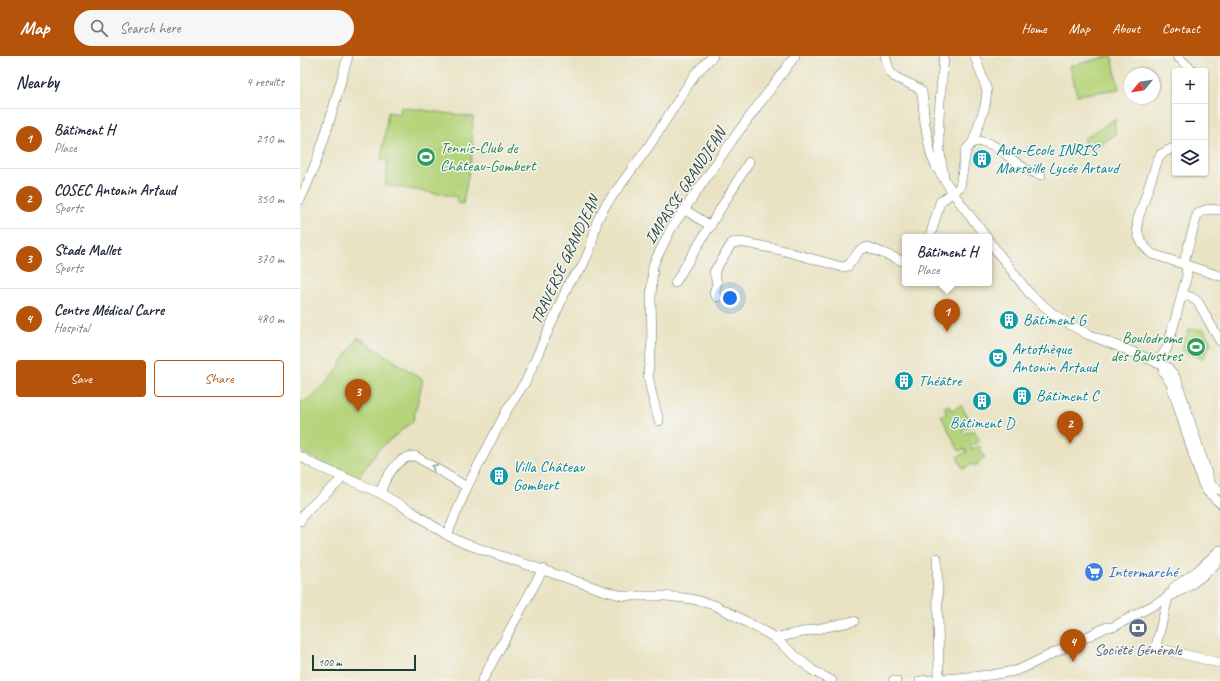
<!DOCTYPE html>
<meta charset="utf-8">
<style>
:root{--surface:#fff;--page:#f6f6f7;--text:#1f2937;--muted:#747a83;--line:#e0e1e3;--accent:#b45309}
body{margin:0;font-family:Caveat,sans-serif;background:var(--page);color:var(--text)}
.controls{position:absolute;right:12px;top:12px;display:grid;overflow:hidden;border-radius:4px;box-shadow:0 1px 3px #0004}
.controls button{width:36px;height:36px;display:grid;place-items:center;padding:0;border:0;border-bottom:1px solid var(--line);background:var(--surface);color:var(--text);font:20px sans-serif}
.compass{position:absolute;left:824px;top:12px;width:36px;height:36px;border-radius:50%;background:var(--surface);box-shadow:0 1px 3px #0004;rotate:240deg}
.scale{position:absolute;left:12px;bottom:10px;width:104px;box-sizing:border-box;padding-left:4px;border:2px solid #1f3d34;border-top:0;font-size:11px;line-height:14px;white-space:nowrap;color:#1f3d34;-webkit-text-stroke:3px #f6f6f2;paint-order:stroke}
.you{position:absolute;left:430px;top:242px;width:14px;height:14px;margin:-10px;border:3px solid #fff;border-radius:50%;background:#1a73e8;box-shadow:0 0 0 6px #1a73e833}
.badge{display:grid;place-items:center;width:26px;height:26px;border-radius:50%;background:var(--accent);color:#fff;font-size:13px;font-weight:700}
.pin{position:absolute;translate:-50% -33px;filter:drop-shadow(0 1px 2px #0008)}
.pin::after{content:'';position:absolute;top:21px;width:14px;height:12px;background:inherit;clip-path:polygon(0 0,100% 0,50% 100%)}
.popup{position:absolute;left:602px;top:178px;width:90px;height:52px;box-sizing:border-box;display:grid;place-content:center;border-radius:4px;background:var(--surface);filter:drop-shadow(0 1px 3px #0005);font-size:13px;white-space:nowrap;color:var(--muted)}
.popup b{font-size:15px;color:var(--text)}
.popup::after{content:'';position:absolute;left:50%;top:100%;margin-left:-8px;border:8px solid transparent;border-top-color:var(--surface)}
.list{margin:0;padding:0;list-style:none}
h2{display:flex;justify-content:space-between;align-items:center;height:52px;margin:0;padding:0 16px;font-size:17px}
h2 small{font-size:13px;font-weight:400;color:var(--muted)}
.list li{display:grid;grid-template-columns:26px 1fr auto;gap:12px;align-items:center;box-sizing:border-box;height:60px;padding:0 16px;border-top:1px solid var(--line)}
.list b{display:block;font-size:15px;white-space:nowrap}
.list p{margin:0;font-size:13px;white-space:nowrap;color:var(--muted)}
.list em{font-size:13px;font-style:normal;color:var(--muted)}
.actions{display:flex;gap:8px;padding:12px 16px}
.actions a{flex:1;padding:9px 0;border:1px solid var(--accent);border-radius:4px;text-align:center;font-size:14px;color:var(--accent)}
.actions .main{background:var(--accent);color:#fff}
.icon{flex:none;width:22px;height:22px;fill:none;stroke:currentColor;stroke-width:2;stroke-linecap:round;stroke-linejoin:round}
.map{position:relative;flex:none;width:920px;height:625px;overflow:hidden}
header{display:flex;align-items:center;gap:24px;box-sizing:border-box;height:56px;padding:0 20px;background:var(--accent);color:#fff}
header strong{font-size:19px}
nav{display:flex;gap:22px;margin-inline-start:auto;font-size:14px}
.search{width:280px;height:36px;background:var(--page);display:flex;align-items:center;gap:10px;box-sizing:border-box;padding:0 14px;border-radius:22px;color:var(--muted);font-size:15px}
main{display:flex}
aside{flex:1;background:var(--surface)}
.map>svg:first-child{display:block}
.green{fill:#b5d47c;stroke:#6a8858}
.lines{fill:none;stroke-linecap:round;stroke-linejoin:round}
.minor-casing{stroke:#676;stroke-width:10}
.minor{stroke:#fff;stroke-width:9}
.oneway{stroke:#8f9e9a}
.labels{text-anchor:middle;dominant-baseline:central;stroke-width:3;stroke-linejoin:round;paint-order:stroke}
.leisure-label{font-size:16px;fill:#27864d;stroke:#f6f6f2;text-anchor:start}
.culture-label{font-size:16px;fill:#0d838f;stroke:#f6f6f2;text-anchor:start}
.street-label{font-size:16px;fill:#1f3d34;stroke:#f6f6f2}
.shop-label{font-size:16px;fill:#366cbe;stroke:#f6f6f2;text-anchor:start}
.service-label{font-size:16px;fill:#4e5e75;stroke:#f6f6f2}
</style>
<header>
<strong>Map</strong>
<div class="search"><svg class="icon" aria-label="search" viewBox="0 0 24 24"><circle cx="10" cy="10" r="6"/><path d="M15 15l6 6"/></svg>Search here</div>
<nav><a>Home</a><a>Map</a><a>About</a><a>Contact</a></nav>
</header>
<main>
<aside>
<h2>Nearby<small>4 results</small></h2>
<ul class="list">
<li><span class="badge">1</span><div><b>Bâtiment H</b><p>Place</p></div><em>210 m</em></li>
<li><span class="badge">2</span><div><b>COSEC Antonin Artaud</b><p>Sports</p></div><em>350 m</em></li>
<li><span class="badge">3</span><div><b>Stade Mallet</b><p>Sports</p></div><em>370 m</em></li>
<li><span class="badge">4</span><div><b>Centre Médical Carre</b><p>Hospital</p></div><em>480 m</em></li>
</ul>
<div class="actions"><a class="main">Save</a><a>Share</a></div>
</aside>
<div class="map">
<svg width="920" height="625" viewBox="0 0 920 625">
<rect width="100%" height="100%" fill="#f6f6f2"/>
<filter id="ink" filterUnits="userSpaceOnUse"><feTurbulence type="fractalNoise" baseFrequency=".025" numOctaves="2"/><feDisplacementMap in="SourceGraphic" scale="8" xChannelSelector="R" yChannelSelector="G"/><feConvolveMatrix kernelMatrix="1 2 1 2 8 2 1 2 1" color-interpolation-filters="sRGB"/></filter>
<filter id="wash" filterUnits="userSpaceOnUse"><feTurbulence type="fractalNoise" baseFrequency=".012" numOctaves="4" result="noise"/><feDisplacementMap in="SourceGraphic" scale="16" xChannelSelector="R" yChannelSelector="G"/><feGaussianBlur stdDeviation="0.9" result="paint"/><feColorMatrix in="noise" values="0 0 0 0 0 0 0 0 0 0 0 0 0 0 0 0 0 1.4 0 .05"/><feComposite in="paint" operator="in"/></filter>
<g filter="url(#wash)">
<rect width="100%" height="100%" fill="#e9e3c3"/>
<g class="green">
<path d="M809 0H812L819 33 777 39 770 10Z"/>
<path d="M101 51 173 61 172 98 163 148 157 147V141L85 129 88 106 81 103 88 56 100 58Z"/>
<path d="M815 63V79L790 95 783 83Z"/>
<path d="M889 273 904 274 911 287 903 303 881 294Z"/>
<path d="M58 281 123 324 113 365 79 393 58 422 20 406 0 394V344L3 347 11 340 13 341 35 317Z"/>
<path d="M649 349 652 354 661 349 672 369 662 374 664 378 674 374 680 385 670 390 672 393 679 390 685 402 678 406 679 408 674 410 673 408 663 413 657 401 667 396 665 393 659 395 641 360 647 357 644 351Z"/>
</g>
</g>
<g filter="url(#ink)">
<g class="lines">
<g class="minor-casing">
<g id="minor">
<path d="M585 0 590 16 595 21 618 32 622 36 625 68 631 99 636 110 653 137 686 181"/>
<path d="M644 0C641 39 634 80 644 119"/>
<path d="M877 0 893 15"/>
<path d="M673 86 685 50 687 35 675 0"/>
<path d="M875 91 861 98 858 103 838 163C835 178 841 189 852 198L920 220"/>
<path d="M0 144C22 98 34 49 48 0"/>
<path d="M385 154 411 170"/>
<path d="M630 181 640 146 660 131 666 94 673 86C696 82 708 104 726 113 731 116 736 117 741 119"/>
<path d="M689 185 729 237 757 261 787 278 835 297 867 311 873 318 877 325 910 427 914 432 920 434"/>
<path d="M375 227 449 106"/>
<path d="M882 238 891 241 898 246 920 285"/>
<path d="M417 241 414 237 417 227 414 216 432 187 441 186 481 194 542 211 548 210 560 194 568 191 605 206"/>
<path d="M857 307 867 292 874 268 887 219 885 202 897 159C904 152 911 153 920 154"/>
<path d="M863 315 871 328 902 426 907 435 920 447"/>
<path d="M359 365 351 335 348 317 352 286 351 241 353 209 372 171 436 79 495 0"/>
<path d="M0 400 13 408 80 437 114 457 147 479 163 487 305 535 324 540H366L392 543 414 549 430 557 472 580 512 614 532 625"/>
<path d="M80 437C85 422 98 399 115 400L167 431"/>
<path d="M0 465 7 454 39 426 42 420"/>
<path d="M147 479 167 431 208 352 226 325 270 225 281 213 291 191 297 165 305 150 349 90 395 18 413 0"/>
<path d="M637 502 639 623"/>
<path d="M873 532 897 515 920 494"/>
<path d="M869 538 856 590 857 592 920 607"/>
<path d="M475 582 554 565"/>
<path d="M182 625 243 513"/>
<path d="M593 625H596"/>
<path d="M620 625 691 619 714 615 723 612 807 571H813L889 530 905 518 920 503"/>
</g>
</g>
<use href="#minor" class="minor"/>
</g>
<defs><path id="oneway-chevron" d="M-2-3.5L2.5 0L-2 3.5" fill="none" stroke-width="1.6" stroke-linecap="round" stroke-linejoin="round"/></defs>
<use class="oneway" href="#oneway-chevron" transform="translate(134 411) rotate(-149)"/>
</g>
<defs>
<g id="stadium-disc" transform="scale(1)"><circle r="9.5" fill="#2e9e5b" stroke="#f6f6f2"/><path d="M0-5a6.5 5 0 1 0 0 10a6.5 5 0 1 0 0-10ZM-3.5-1.8h7v3.6h-7Z" fill="#fff"/></g>
<g id="building-disc" transform="scale(1)"><circle r="9.5" fill="#0f9aa8" stroke="#f6f6f2"/><path d="M-4-6H4V6H1V3H-1V6H-4ZM-2.5-4.3h1.7v1.8h-1.7ZM.8-4.3h1.7v1.8H.8ZM-2.5-1h1.7V.8h-1.7ZM.8-1h1.7V.8H.8Z" fill="#fff"/></g>
<g id="theatre-disc" transform="scale(1)"><circle r="9.5" fill="#0f9aa8" stroke="#f6f6f2"/><path d="M-5-5.5Q0-4 5-5.5V0Q5 5 0 6Q-5 5-5 0ZM-3.3-2.5H-1v1.5H-3.3ZM1-2.5H3.3v1.5H1ZM-2.8 1Q0 5.5 2.8 1Z" fill="#fff"/></g>
<g id="supermarket-disc" transform="scale(1)"><circle r="9.5" fill="#3f7fe0" stroke="#f6f6f2"/><path d="M-6-5.5h2.5l.6 2H6L4.5 2H-2.5L-4.4-4H-6ZM-1.5 3.2a1.3 1.3 0 1 0 .1 0ZM3 3.2a1.3 1.3 0 1 0 .1 0Z" fill="#fff"/></g>
<g id="bank-disc" transform="scale(1)"><circle r="9.5" fill="#5c6f8a" stroke="#f6f6f2"/><path d="M-6-4H6V4H-6ZM0-2.3a2.3 2.3 0 1 0 0 4.6a2.3 2.3 0 1 0 0-4.6Z" fill="#fff"/></g>
</defs>
<g fill-rule="evenodd">
<use href="#stadium-disc" x="126" y="101"/>
<use href="#building-disc" x="682" y="103"/>
<use href="#building-disc" x="709" y="264"/>
<use href="#stadium-disc" x="896" y="291"/>
<use href="#theatre-disc" x="698" y="302"/>
<use href="#building-disc" x="604" y="325"/>
<use href="#building-disc" x="722" y="340"/>
<use href="#building-disc" x="682" y="345"/>
<use href="#building-disc" x="199" y="420"/>
<use href="#supermarket-disc" x="794" y="516"/>
<use href="#bank-disc" x="838" y="572"/>
</g>
<g class="labels">
<g class="leisure-label">
<text x="140" y="92">Tennis-Club de<tspan x="140" dy="18">Château-Gombert</tspan></text>
<text x="882" y="282" text-anchor="end">Boulodrome<tspan x="882" dy="18">des Balustres</tspan></text>
</g>
<g class="culture-label">
<text x="696" y="94">Auto-Ecole INRI'S<tspan x="696" dy="18">Marseille Lycée Artaud</tspan></text>
<text x="723" y="264">Bâtiment G</text>
<text x="712" y="293">Artothèque<tspan x="712" dy="18">Antonin Artaud</tspan></text>
<text x="618" y="325">Théâtre</text>
<text x="736" y="340">Bâtiment C</text>
<text x="682" y="367" text-anchor="middle">Bâtiment D</text>
<text x="213" y="411">Villa Château<tspan x="213" dy="18">Gombert</tspan></text>
</g>
<g class="street-label">
<text transform="translate(385 130) rotate(-57)">IMPASSE GRANDJEAN</text>
<text transform="translate(265 204) rotate(-65)">TRAVERSE GRANDJEAN</text>
</g>
<g class="shop-label">
<text x="808" y="516">Intermarché</text>
</g>
<g class="service-label">
<text x="838" y="594">Société Générale</text>
</g>
</g>
</svg>
<div class="controls">
<button>+</button>
<button>−</button>
<button><svg class="icon" aria-label="layers" viewBox="0 0 24 24"><path d="M12 4l9 5-9 5-9-5zM3 14l9 5 9-5"/></svg></button>
</div>
<svg class="compass" viewBox="-18 -18 36 36"><path d="M0-13l5 13h-10z" fill="#e53935"/><path d="M0 13l5-13h-10z" fill="#747a83"/></svg>
<div class="scale">100 m</div>
<div class="you"></div>
<div class="pin badge" style="left:647px;top:276px">1</div>
<div class="popup"><b>Bâtiment H</b>Place</div>
<div class="pin badge" style="left:770px;top:388px">2</div>
<div class="pin badge" style="left:58px;top:356px">3</div>
<div class="pin badge" style="left:773px;top:606px">4</div>
</div>
</main>
